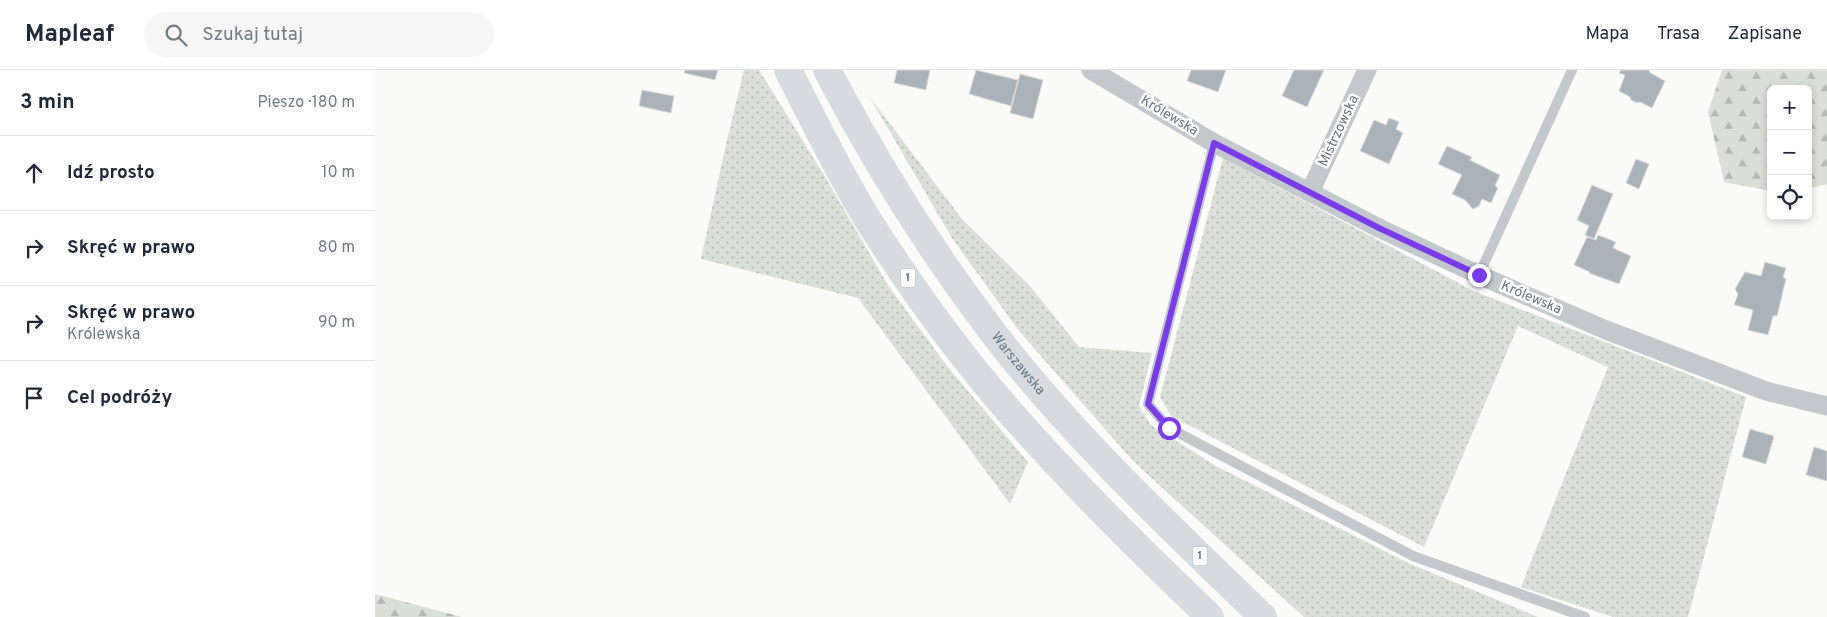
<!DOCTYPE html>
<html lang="pl">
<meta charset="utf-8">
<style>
:root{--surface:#fff;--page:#f6f6f7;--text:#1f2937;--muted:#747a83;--line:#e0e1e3}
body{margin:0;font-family:Overpass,sans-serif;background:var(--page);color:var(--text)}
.controls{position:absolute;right:15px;top:15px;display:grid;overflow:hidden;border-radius:8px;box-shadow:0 2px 8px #0003}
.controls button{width:45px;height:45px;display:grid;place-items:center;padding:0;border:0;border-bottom:1px solid var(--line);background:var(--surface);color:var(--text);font:25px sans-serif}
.stop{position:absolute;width:15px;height:15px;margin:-11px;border:4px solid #7c3aed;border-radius:50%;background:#fff}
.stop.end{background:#7c3aed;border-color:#fff;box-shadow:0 1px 5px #0008}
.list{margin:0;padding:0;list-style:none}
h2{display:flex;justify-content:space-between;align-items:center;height:65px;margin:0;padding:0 20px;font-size:21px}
h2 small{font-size:16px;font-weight:400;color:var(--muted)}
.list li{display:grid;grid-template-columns:32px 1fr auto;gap:15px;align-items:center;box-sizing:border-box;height:75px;padding:0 20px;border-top:1px solid var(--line)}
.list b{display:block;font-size:19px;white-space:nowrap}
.list p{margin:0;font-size:16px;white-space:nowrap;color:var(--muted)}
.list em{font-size:16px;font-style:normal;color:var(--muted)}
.icon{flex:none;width:28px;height:28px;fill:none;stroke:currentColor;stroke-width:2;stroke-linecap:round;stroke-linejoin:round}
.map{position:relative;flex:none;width:1452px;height:547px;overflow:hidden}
header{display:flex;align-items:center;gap:30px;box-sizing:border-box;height:70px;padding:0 25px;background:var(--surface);border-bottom:1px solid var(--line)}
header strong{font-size:24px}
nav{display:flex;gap:28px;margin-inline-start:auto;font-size:18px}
.search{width:350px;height:45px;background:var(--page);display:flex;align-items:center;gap:12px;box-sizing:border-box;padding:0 18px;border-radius:28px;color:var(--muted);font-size:19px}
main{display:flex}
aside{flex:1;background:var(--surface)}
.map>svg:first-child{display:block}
.grass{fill:url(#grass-dots)}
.forest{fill:url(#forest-firs)}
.building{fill:#aab3b9;stroke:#dcdcda}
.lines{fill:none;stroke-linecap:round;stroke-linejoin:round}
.lane{stroke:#c3c8cc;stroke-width:10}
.street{stroke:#c3c8cc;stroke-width:19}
.primary{stroke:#d6dbdf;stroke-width:28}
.route{stroke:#7c3aed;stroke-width:6}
.labels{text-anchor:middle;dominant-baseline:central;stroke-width:5;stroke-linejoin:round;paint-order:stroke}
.shield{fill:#fff;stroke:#939fa8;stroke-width:1}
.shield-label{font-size:12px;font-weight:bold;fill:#657683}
.street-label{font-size:14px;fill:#657683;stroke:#fff}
</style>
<header>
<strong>Mapleaf</strong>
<div class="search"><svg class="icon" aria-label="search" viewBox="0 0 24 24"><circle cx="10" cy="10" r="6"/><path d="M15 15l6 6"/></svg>Szukaj tutaj</div>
<nav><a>Mapa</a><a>Trasa</a><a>Zapisane</a></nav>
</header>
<main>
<aside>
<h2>3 min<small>Pieszo · 180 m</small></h2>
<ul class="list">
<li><svg class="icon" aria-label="ahead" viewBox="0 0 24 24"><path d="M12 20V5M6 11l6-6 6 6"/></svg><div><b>Idź prosto</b></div><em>10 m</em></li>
<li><svg class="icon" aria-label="right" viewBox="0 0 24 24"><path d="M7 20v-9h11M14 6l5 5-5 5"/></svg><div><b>Skręć w prawo</b></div><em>80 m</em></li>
<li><svg class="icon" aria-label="right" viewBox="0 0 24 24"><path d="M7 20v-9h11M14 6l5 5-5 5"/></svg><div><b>Skręć w prawo</b><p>Królewska</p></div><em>90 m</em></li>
<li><svg class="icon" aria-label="arrive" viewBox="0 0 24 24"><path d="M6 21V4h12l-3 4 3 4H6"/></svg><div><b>Cel podróży</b></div></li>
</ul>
</aside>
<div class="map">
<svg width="1452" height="547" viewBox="0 0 1452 547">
<defs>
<pattern id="grass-dots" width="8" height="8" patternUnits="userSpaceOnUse" patternTransform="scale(1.25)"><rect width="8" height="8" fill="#dadfd7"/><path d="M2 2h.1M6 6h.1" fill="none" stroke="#b4b9b4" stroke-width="1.8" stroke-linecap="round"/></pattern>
<pattern id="forest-firs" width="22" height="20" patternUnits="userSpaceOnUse" patternTransform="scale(1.25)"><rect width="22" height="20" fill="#dadfd7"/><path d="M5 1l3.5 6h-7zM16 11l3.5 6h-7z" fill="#b4b9b4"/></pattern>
</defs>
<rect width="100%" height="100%" fill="#fafaf8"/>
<g class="grass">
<path d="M369 0H384L449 105 514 217 572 296 653 392 635 434 483 228 326 189 352 70Z"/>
<path d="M494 26 587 149 655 216 704 277 777 283 764 336 776 355 841 396 1033 493 1163 547H929L759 392 644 261 577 168Z"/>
<path d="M848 88 1099 221 1371 327 1313 547H1238L1146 517 1233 297 1143 256 1049 477 796 346 785 327Z"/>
</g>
<g class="forest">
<path d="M1347 0H1452V114L1433 119V19H1396V121L1349 112 1333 42Z"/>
<path d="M0 524 87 547H0Z"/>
</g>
<g class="building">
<path d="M310 0H343L340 10 309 3Z"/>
<path d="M522 0H555L551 20 519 13Z"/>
<path d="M601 0 643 10 636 36 594 24Z"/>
<path d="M816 0H851L843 22 812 11Z"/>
<path d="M919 0H949L932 37 907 26Z"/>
<path d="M1246 0H1275L1274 2 1290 11 1277 38 1265 32 1262 33 1256 30 1255 27 1244 21 1250 5 1244 3Z"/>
<path d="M645 4 668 10 658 49 635 43Z"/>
<path d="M267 20 299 26 296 43 264 36Z"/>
<path d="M1014 48 1024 52 1021 59 1028 63 1014 94 985 81 999 50 1011 55Z"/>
<path d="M1072 76 1097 87 1095 90 1125 105 1120 116 1123 118 1116 133 1107 129 1104 136 1098 139 1090 130 1077 124 1087 105 1063 94Z"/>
<path d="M1261 89 1274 94 1264 119 1251 113Z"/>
<path d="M1217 115 1238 124 1219 169 1210 165 1214 156 1202 150Z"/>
<path d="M1223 165 1241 172 1238 178 1256 186 1244 214 1214 203 1215 202 1199 195 1212 167 1221 170Z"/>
<path d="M1390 192 1411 198 1408 207 1411 209 1402 246H1398L1393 265 1373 260 1378 240 1359 235 1363 224 1360 219 1370 202 1386 206Z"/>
<path d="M1375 359 1399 366 1391 394 1367 387Z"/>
<path d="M1439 377 1452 381V411L1431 405Z"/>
</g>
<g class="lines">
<g class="lane">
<path d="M839 73 773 334 794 358 1038 486 1210 547"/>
<path d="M1104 205 1197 0"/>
</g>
<g class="street">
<path d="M716 0 839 73 1004 158 1104 205 1231 260 1391 321 1452 336"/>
<path d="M935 122 992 0"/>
</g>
<g class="primary">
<path d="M413 0C438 49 464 103 493 150 533 213 578 276 627 333 692 408 763 478 835 547"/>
<path id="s1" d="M452 0C499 90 552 175 613 256 693 362 792 454 888 547"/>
</g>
</g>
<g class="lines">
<path class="route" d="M794 358 773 334 839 73 1004 158 1104 205"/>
</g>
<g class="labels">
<g class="shield">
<rect x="525.5" y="198.5" width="15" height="19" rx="4"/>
<rect x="817.5" y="476.5" width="15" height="19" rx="4"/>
</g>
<g class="shield-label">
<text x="533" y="208">1</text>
<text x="825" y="486">1</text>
</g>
<g class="street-label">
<text transform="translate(794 46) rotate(31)">Królewska</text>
<text transform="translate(964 61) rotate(-65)">Mistrzowska</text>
<text transform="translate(1156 228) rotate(23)">Królewska</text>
<text stroke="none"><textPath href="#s1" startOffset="351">Warszawska</textPath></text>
</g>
</g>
</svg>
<div class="controls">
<button>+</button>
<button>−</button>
<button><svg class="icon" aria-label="locate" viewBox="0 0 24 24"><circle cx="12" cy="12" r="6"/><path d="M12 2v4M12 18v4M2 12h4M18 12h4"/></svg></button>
</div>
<div class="stop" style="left:794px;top:358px"></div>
<div class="stop end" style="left:1104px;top:205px"></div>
</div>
</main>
